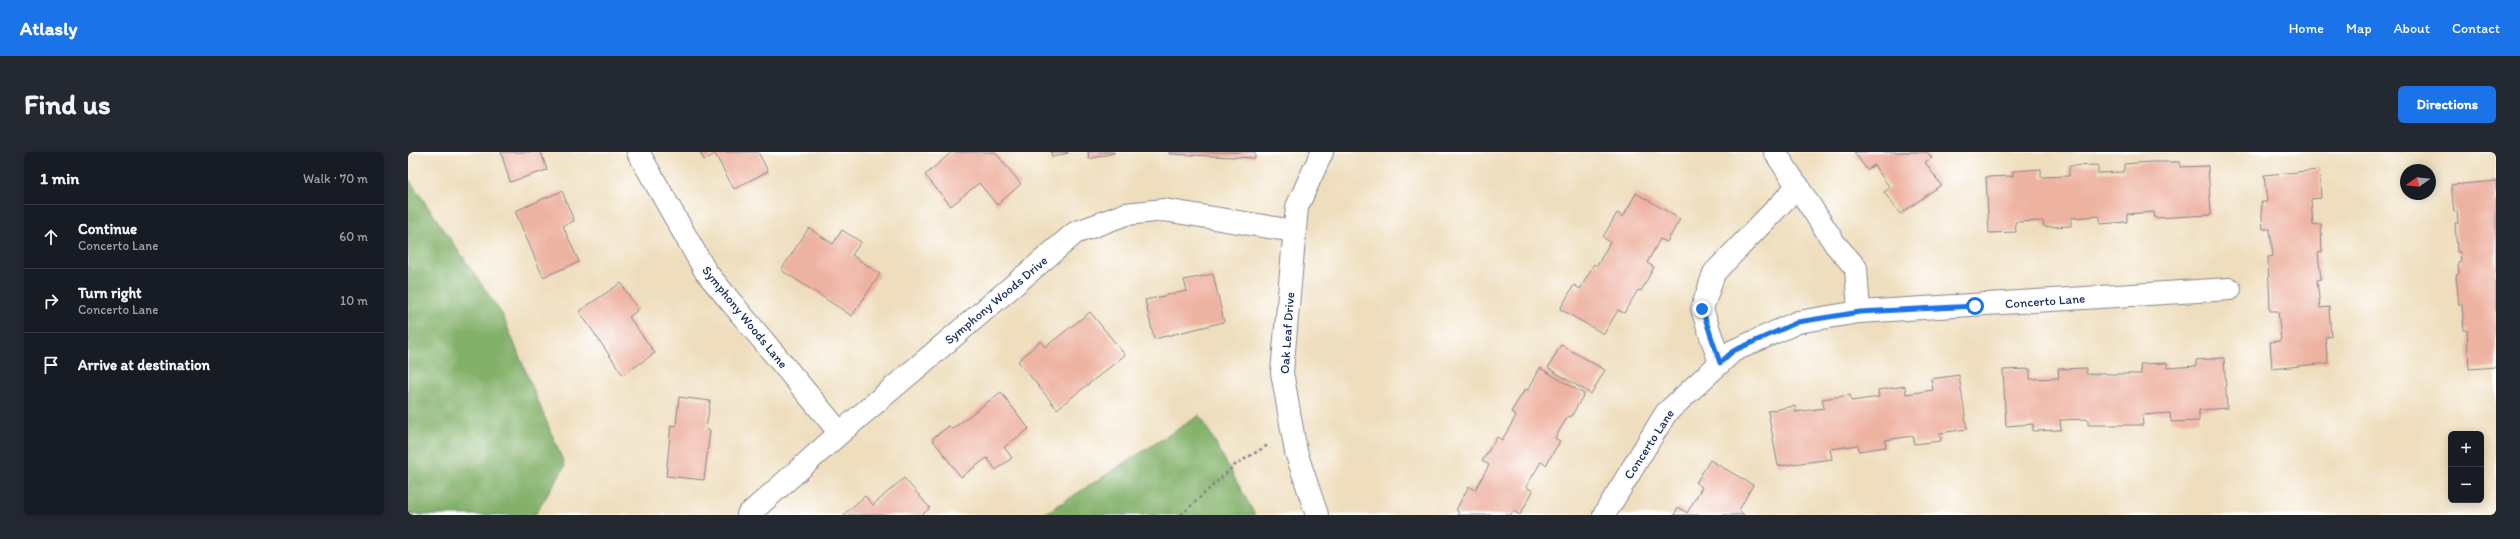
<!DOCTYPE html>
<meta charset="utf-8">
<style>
:root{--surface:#171b24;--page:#242831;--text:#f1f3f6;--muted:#9ea1a6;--line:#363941;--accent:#1a73e8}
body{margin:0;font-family:Itim,sans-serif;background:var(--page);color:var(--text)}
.controls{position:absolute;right:12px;bottom:12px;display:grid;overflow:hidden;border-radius:6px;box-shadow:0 2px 10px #0003}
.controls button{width:36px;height:36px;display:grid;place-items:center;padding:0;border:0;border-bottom:1px solid var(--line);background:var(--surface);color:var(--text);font:20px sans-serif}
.compass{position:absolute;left:1992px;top:12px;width:36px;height:36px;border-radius:50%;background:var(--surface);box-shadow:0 2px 10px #0003;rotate:256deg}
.stop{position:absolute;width:12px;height:12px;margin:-9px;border:3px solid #1a73e8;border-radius:50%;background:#fff}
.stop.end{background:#1a73e8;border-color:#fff;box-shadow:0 1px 4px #0008}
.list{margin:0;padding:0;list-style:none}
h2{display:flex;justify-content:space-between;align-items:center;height:52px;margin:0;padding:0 16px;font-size:17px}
h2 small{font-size:13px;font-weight:400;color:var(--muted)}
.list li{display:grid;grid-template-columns:26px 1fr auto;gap:12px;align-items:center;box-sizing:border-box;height:64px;padding:0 16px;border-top:1px solid var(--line)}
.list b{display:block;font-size:15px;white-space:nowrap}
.list p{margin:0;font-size:13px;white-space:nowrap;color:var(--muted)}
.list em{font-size:13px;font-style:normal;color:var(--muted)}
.icon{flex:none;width:22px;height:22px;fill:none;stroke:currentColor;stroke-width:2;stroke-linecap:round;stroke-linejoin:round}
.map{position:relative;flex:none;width:2088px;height:363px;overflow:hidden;border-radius:6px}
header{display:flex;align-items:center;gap:24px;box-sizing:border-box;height:56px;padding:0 20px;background:var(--accent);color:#fff}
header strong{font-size:19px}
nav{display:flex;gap:22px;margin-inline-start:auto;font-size:14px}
.intro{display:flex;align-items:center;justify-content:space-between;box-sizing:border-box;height:96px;padding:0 24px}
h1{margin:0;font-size:28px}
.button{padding:10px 18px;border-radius:6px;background:var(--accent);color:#fff;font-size:14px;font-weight:700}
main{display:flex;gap:24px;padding:0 24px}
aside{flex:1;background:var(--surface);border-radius:6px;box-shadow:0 2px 10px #0003}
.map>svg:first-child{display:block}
.forest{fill:#83b16a;stroke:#4f7064}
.building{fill:#eeb2a1}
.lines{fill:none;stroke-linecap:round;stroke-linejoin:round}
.street-casing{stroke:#85868e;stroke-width:24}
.path{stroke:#85868e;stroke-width:2.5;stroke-dasharray:3 3;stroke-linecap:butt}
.street{stroke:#fff;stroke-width:22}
.route{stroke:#1a73e8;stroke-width:5}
.labels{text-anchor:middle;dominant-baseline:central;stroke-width:3;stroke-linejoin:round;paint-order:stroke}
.street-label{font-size:13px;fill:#1b2f5e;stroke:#fff}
</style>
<header>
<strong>Atlasly</strong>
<nav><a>Home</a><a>Map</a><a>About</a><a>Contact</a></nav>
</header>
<div class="intro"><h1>Find us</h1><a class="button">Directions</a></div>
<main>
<aside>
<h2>1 min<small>Walk · 70 m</small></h2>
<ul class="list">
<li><svg class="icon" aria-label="ahead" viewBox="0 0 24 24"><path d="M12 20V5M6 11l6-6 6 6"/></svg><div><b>Continue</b><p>Concerto Lane</p></div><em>60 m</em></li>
<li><svg class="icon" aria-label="right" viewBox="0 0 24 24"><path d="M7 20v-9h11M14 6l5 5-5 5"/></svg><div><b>Turn right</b><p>Concerto Lane</p></div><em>10 m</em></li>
<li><svg class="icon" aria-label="arrive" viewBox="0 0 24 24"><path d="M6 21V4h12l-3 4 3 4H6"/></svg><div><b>Arrive at destination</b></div></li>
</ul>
</aside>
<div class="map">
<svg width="2088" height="363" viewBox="0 0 2088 363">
<rect width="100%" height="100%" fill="#fff"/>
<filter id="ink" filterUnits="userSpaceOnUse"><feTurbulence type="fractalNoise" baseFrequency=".025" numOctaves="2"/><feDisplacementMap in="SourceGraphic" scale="8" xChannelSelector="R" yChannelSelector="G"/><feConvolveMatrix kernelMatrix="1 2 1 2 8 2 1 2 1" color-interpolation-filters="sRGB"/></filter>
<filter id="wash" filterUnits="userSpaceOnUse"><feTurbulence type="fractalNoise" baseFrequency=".012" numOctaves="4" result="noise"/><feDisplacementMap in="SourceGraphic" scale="16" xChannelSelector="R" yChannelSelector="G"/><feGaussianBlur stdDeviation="0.9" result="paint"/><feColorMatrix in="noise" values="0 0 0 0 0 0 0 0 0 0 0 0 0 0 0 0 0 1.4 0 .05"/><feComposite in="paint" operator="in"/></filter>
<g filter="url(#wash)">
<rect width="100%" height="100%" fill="#efdebd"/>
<g class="forest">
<path d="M0 26 94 162 157 314 127 363H0Z"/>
<path d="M792 263 847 363H635Z"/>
</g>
<g id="blocks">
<g class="building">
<path d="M93 0H133L139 18 102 30Z"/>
<path d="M292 0H350L360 19 326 37 307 2 296 8Z"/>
<path d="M544 0H587L613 32 589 53 571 31 543 54 517 23Z"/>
<path d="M643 0H660V1L644 5Z"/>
<path d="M680 0H706V1L681 7Z"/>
<path d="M761 0H847V6L761 2Z"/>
<path d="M1446 0H1519L1524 6 1517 10 1533 33 1492 62 1476 40 1482 36 1466 13 1459 18Z"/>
<path d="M1743 10H1772V15L1800 14 1803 63 1747 66 1746 60 1719 62V70L1692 72V64L1663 66V74L1636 75 1635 69 1607 70 1608 80 1581 81 1578 25 1605 24V19L1633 17V25L1661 24V14L1690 13V21L1716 20V12Z"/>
<path d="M1911 18 1913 46 1903 47 1905 73 1913 72 1914 100 1910 101 1913 127 1909 128 1912 156 1921 155 1923 184 1917 185 1920 211 1864 217 1862 190 1873 189 1870 159H1862L1860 105 1865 104 1862 77H1855L1853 50H1859L1856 23Z"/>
<path d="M2088 29V215L2061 217 2059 178H2056L2054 153H2051L2048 123 2051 122 2050 111 2053 110 2052 100H2049L2047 71H2050L2049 59 2046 60 2043 33Z"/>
<path d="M154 39 166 69 155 74 171 110 135 125 107 59Z"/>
<path d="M1228 41 1272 67 1259 90 1252 87 1239 111 1246 115 1233 139 1230 138 1216 161 1210 158 1196 182 1152 157 1166 133 1172 137 1186 112 1189 114 1202 90 1195 85 1209 61 1215 65Z"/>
<path d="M401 76 425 92 434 78 453 90 444 103 472 122 444 164 373 118Z"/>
<path d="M805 122 816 170 746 187 737 148 779 139 776 128Z"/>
<path d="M213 131 230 158 221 165 247 201 215 223 171 159Z"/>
<path d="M682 160 717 203 649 257 610 209 632 189 637 195Z"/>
<path d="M1153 193 1197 218 1183 242 1140 216Z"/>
<path d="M1816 206 1819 256 1791 258V269L1763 270 1762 261 1734 263 1735 273H1680V267L1652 268 1653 278 1625 279V272L1598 274 1595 218 1622 217V227L1651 226 1650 217 1678 216V222H1733L1732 212 1759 211V216L1788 214V208Z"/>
<path d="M1132 216 1176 242 1163 265 1160 264 1147 286 1152 289 1138 313 1133 310 1118 335 1125 339 1112 363 1105 359 1103 363H1049L1051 360 1048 358 1061 334 1067 338 1081 313 1074 309 1089 285 1094 288 1108 264 1103 260 1117 237 1120 238Z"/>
<path d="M1551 223 1559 277 1532 281 1533 289 1506 292 1505 284 1477 288 1478 295 1451 299 1450 293 1422 297 1424 307 1370 314 1360 259 1387 254 1388 260 1416 256 1414 247 1442 243 1443 249 1471 245 1470 238 1497 234 1498 242 1525 238 1523 227Z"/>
<path d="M593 240 621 277 596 295 604 306 588 318 579 306 553 325 524 287 541 274 544 277Z"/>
<path d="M271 245 302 249 298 278H302L296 328 258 324 263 273 268 274Z"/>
<path d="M1302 308 1345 333 1331 358 1336 363H1266L1270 355 1279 361 1294 335 1288 331Z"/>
<path d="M496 326 522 356 514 363H435L457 344 465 353Z"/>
</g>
</g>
</g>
<g filter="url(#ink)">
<use href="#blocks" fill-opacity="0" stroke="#85868e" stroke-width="1"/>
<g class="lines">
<g class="street-casing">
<g id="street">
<path d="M230 0 298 120 432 281"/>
<path d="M1367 0 1427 92 1448 116 1451 160 1822 137"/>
<path d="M1312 211 1294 157 1306 121 1390 34"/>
<path d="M340 363 432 281 667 81 718 62 756 58 886 79"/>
<path d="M909 363 888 300 874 220 889 55 914 0"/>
<path d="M1196 363 1258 261 1325 199 1390 170 1451 160"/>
</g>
</g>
<path class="path" d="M773 363 827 313 860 293"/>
<use href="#street" class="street"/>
</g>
</g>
<g class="lines" filter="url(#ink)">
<path class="route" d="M1294 157 1312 211 1325 199 1390 170 1452 160 1567 154"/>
</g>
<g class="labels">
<g class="street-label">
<text transform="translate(588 148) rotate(-40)">Symphony Woods Drive</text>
<text transform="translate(1637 149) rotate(-4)">Concerto Lane</text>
<text transform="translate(337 165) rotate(51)">Symphony Woods Lane</text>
<text transform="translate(879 181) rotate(-86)">Oak Leaf Drive</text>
<text transform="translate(1241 292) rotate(-57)">Concerto Lane</text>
</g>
</g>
</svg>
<div class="controls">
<button>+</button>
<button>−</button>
</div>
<svg class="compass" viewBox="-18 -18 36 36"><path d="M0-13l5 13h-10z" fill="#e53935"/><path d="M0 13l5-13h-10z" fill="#9ea1a6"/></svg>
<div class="stop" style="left:1567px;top:154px"></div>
<div class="stop end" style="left:1294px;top:157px"></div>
</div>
</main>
